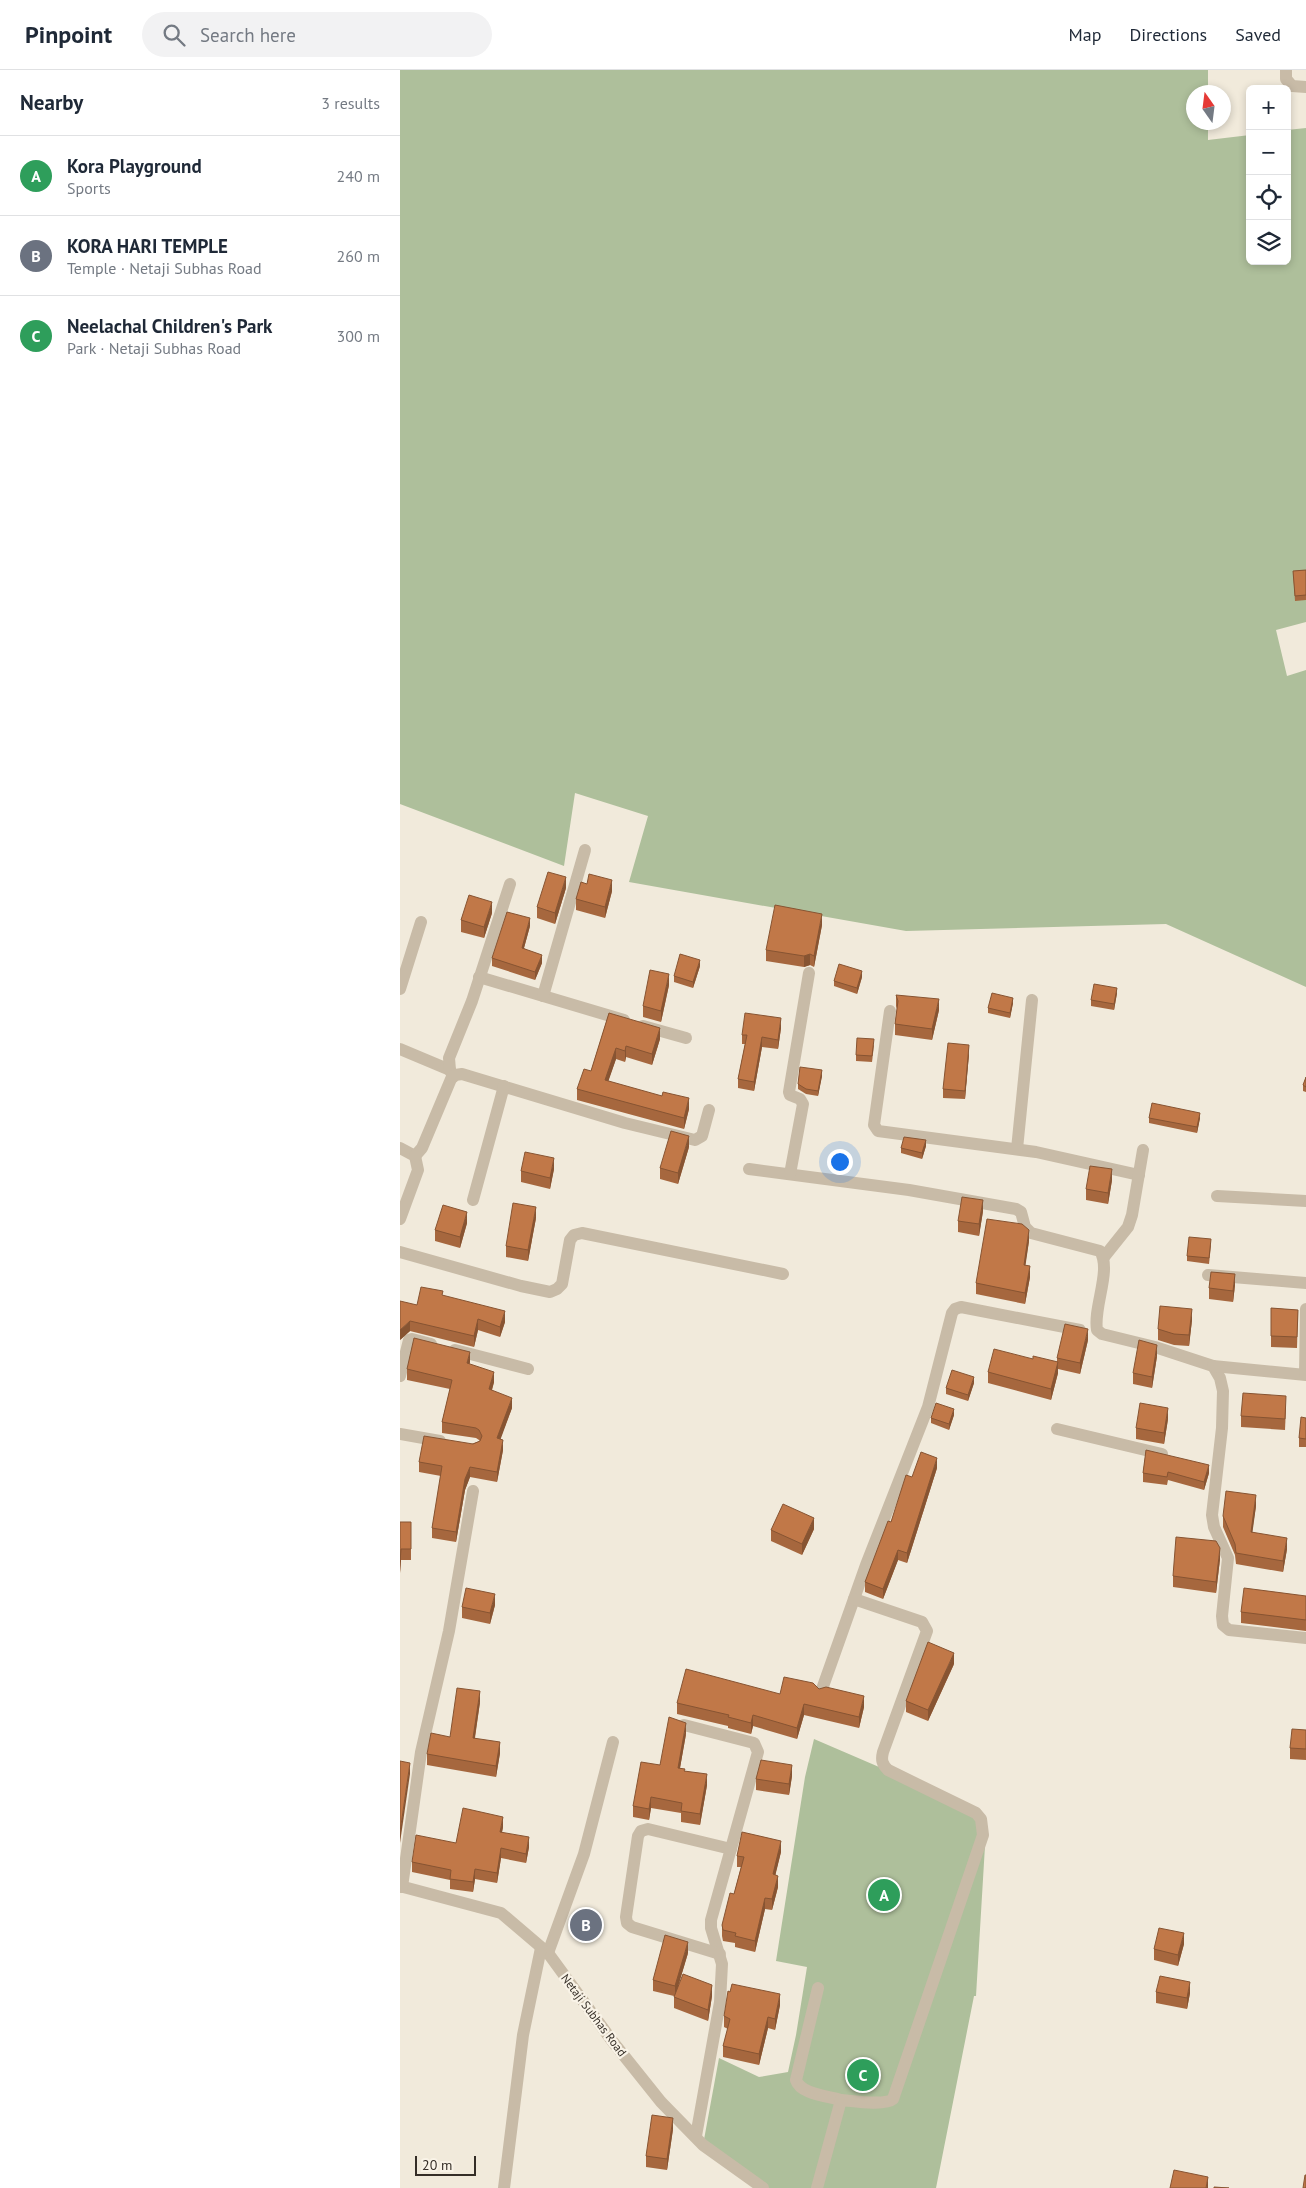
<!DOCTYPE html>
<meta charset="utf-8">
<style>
:root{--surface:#fff;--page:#f2f2f3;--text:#1f2937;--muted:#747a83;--line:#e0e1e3;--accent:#1f4955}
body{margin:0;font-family:"PT Sans",sans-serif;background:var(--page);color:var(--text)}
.controls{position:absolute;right:15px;top:15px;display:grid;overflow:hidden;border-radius:8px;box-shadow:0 2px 8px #0003}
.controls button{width:45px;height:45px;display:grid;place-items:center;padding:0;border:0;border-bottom:1px solid var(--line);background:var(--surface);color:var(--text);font:25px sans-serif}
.compass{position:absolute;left:786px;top:15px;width:45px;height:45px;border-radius:50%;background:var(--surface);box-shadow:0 2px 8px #0003;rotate:346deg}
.scale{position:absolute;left:15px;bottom:12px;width:61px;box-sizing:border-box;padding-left:5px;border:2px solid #352e27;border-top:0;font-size:14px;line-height:18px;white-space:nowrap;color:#352e27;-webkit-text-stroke:4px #f9f3e7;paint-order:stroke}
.you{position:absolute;left:439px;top:1091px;width:18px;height:18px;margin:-12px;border:4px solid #fff;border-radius:50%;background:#1a73e8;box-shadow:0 0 0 8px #1a73e833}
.badge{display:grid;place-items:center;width:32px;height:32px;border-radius:50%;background:var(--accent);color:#fff;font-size:16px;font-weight:700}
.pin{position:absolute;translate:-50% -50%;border:2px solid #fff;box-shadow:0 1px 5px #0006}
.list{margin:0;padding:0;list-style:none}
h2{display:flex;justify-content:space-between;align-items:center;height:65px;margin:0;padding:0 20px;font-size:21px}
h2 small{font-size:16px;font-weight:400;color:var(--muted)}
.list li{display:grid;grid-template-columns:32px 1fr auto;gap:15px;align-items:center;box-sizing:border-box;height:80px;padding:0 20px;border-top:1px solid var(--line)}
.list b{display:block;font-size:19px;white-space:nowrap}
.list p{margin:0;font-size:16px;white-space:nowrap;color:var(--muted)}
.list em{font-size:16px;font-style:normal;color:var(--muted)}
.icon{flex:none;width:28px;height:28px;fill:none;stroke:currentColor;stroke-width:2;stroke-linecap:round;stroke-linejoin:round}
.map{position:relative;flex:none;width:906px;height:2118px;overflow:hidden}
header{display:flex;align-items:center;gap:30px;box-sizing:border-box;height:70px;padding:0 25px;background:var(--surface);border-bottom:1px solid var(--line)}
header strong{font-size:24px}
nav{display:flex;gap:28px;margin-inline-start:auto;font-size:18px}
.search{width:350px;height:45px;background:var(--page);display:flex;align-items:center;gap:12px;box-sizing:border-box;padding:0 18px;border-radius:28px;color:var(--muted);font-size:19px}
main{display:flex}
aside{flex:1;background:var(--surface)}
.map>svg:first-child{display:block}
.green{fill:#aebf9b}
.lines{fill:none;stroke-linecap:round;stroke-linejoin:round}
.minor{stroke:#c8bba7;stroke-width:12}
.wall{fill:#a6673e}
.shaded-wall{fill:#875432}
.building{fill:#c17848;stroke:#875432}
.labels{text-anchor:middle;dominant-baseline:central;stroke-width:4.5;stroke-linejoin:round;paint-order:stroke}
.street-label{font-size:12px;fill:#352e27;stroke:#f9f3e7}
</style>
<header>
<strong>Pinpoint</strong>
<div class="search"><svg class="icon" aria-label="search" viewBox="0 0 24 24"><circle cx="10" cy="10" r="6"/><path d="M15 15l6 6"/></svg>Search here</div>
<nav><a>Map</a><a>Directions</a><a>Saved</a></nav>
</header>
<main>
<aside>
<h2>Nearby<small>3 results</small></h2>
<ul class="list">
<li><span class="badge" style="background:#2e9e5b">A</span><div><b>Kora Playground</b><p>Sports</p></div><em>240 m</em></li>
<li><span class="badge" style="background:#6b7280">B</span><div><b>KORA HARI TEMPLE</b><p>Temple · Netaji Subhas Road</p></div><em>260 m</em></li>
<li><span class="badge" style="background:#2e9e5b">C</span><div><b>Neelachal Children's Park</b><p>Park · Netaji Subhas Road</p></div><em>300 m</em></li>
</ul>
</aside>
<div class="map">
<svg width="906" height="2118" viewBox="0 0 906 2118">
<rect width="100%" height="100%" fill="#f1eadb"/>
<g class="green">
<path d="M0 0H808V22H794V52L808 53V70L850 65V191H887V60L906 58V552L876 560 887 606 906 600V917L766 854 506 861 229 812 248 746 175 723 164 796 0 734Z"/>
<path d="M414 1669 579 1740 586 1759 576 1926H574L536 2118H362L303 2075 319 1988 359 2007 388 2002 396 1965 407 1897 376 1891 405 1707Z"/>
</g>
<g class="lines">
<g class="minor">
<path d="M886 0V9L892 16 906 17"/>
<path d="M79 907 224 950"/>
<path d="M0 919 21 852"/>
<path d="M143 926 185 780"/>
<path d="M490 941 474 1055 478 1061 636 1082 739 1105"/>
<path d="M243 956 286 968"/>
<path d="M0 979 50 1000"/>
<path d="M53 1007 50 1000 49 988 72 931 110 814"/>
<path d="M0 1078 15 1086 18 1100 0 1149"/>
<path d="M617 1079 632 930"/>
<path d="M15 1086 22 1078 51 1009 55 1005 62 1004 225 1053 295 1070 302 1066 309 1040"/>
<path d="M349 1099 509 1120 616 1139 621 1142 625 1157 631 1163 700 1181C712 1200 693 1237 697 1260L702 1264 755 1277 813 1296 820 1308 823 1321 822 1358 812 1445 814 1457 828 1488 822 1546 823 1555 829 1560 906 1568"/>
<path d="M390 1104 403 1034 400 1029 390 1025 389 1022 409 903"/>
<path d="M817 1126 906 1131"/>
<path d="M73 1130 104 1016"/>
<path d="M0 1182 121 1216 150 1222 157 1219 162 1214 170 1170 174 1165 182 1163 383 1204"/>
<path d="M704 1187 728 1157 732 1145 743 1080"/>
<path d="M808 1205 906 1213"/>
<path d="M55 1280 128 1299"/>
<path d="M813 1296 906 1305"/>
<path d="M905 1304 906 1239"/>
<path d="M0 1306 9 1270 12 1269 31 1274"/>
<path d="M657 1359 762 1384"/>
<path d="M0 1364 40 1371"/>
<path d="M421 1622 466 1495 528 1337 552 1243 555 1239 561 1237 680 1260"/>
<path d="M284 1655 354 1673 358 1682 311 1850V1858L322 1894 320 1932 296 2066"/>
<path d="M0 1816 101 1843 148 1883 213 1972 261 2032 303 2075 363 2118"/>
<path d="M2 1817 21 1682 49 1561 73 1421"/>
<path d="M148 1883 184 1784 213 1672"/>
<path d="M320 1884 232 1857 227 1853 226 1847 238 1766 241 1761 248 1759 331 1779"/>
<path d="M418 1918 396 2010C400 2024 428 2026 441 2030"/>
<path d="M104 2118 123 1965 141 1878"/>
<path d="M417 2118 441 2030C453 2031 485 2036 493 2029L583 1765 581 1749 576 1743 488 1700C482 1694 481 1690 483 1682L527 1561 522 1552 454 1529"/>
</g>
</g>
<g class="wall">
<path d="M906 500V530L895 531 893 501Z"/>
<path d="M166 818 155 854 137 848V837Z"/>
<path d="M212 821 205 848 176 840V829Z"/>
<path d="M92 843 84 868 61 862V850Z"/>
<path d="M422 855 414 897 410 895 404 897 366 891V880Z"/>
<path d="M130 856 124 878 142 893 135 910 92 896V888Z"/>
<path d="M300 896 293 918 274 912V906Z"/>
<path d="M462 907 457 924 434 916V911Z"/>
<path d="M269 915 261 952 243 947V936Z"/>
<path d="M717 923 714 940 691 936V930Z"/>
<path d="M496 925 539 940 532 970 495 965V954L497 939 496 936Z"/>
<path d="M613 933 610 948 588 943V938Z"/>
<path d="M209 943 260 969 252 995 226 987 225 992 216 989 208 1011 289 1039 284 1059 177 1030V1019L191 1001Z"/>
<path d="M381 958 378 979 362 977 354 1021 338 1018V1009L345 974H342V965Z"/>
<path d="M474 975 472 992 456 991V985Z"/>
<path d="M569 984 565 1029 543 1028V1019Z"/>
<path d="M422 1006 418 1026 406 1024 398 1019V1014Z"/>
<path d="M906 1007V1022L903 1021V1015Z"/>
<path d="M749 1048H800L797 1063 749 1053Z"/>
<path d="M526 1076 522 1089 501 1083V1078Z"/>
<path d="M289 1077 278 1114 260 1109V1098Z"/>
<path d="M154 1099 150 1119 121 1112V1101Z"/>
<path d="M712 1110 708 1134 686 1130V1119Z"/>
<path d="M583 1141 579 1166 558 1162V1151Z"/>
<path d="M136 1148 128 1191 106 1187V1176Z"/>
<path d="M67 1153 60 1178 35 1171V1160Z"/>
<path d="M629 1171 625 1195 630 1207 625 1234 576 1224V1213Z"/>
<path d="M811 1175 809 1194 787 1191V1186Z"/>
<path d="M835 1215 833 1232 809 1229V1218Z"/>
<path d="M43 1226 105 1252 100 1267 78 1260 74 1277 10 1261 0 1270 17 1235Z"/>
<path d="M871 1238 898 1240 897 1278 871 1277Z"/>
<path d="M792 1250 789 1276 774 1275 758 1270V1259Z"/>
<path d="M688 1270 680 1304 658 1299V1303L651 1330 588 1313V1302L633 1289 657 1292V1288Z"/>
<path d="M757 1286 752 1318 733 1314V1303Z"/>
<path d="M70 1292 69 1294 94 1312 92 1320 112 1338 100 1369 103 1380 97 1412 70 1407 65 1420 56 1472 32 1468V1458L41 1406 19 1402V1392L80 1371 79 1370 76 1368 42 1363V1352L50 1319 7 1310V1299Z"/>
<path d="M574 1313 568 1331 546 1324V1318Z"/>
<path d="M886 1337 885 1360 841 1357V1346Z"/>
<path d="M554 1345 549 1360 531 1353V1348Z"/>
<path d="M906 1348V1377H899V1368Z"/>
<path d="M768 1349 764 1374 736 1369V1358Z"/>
<path d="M746 1380 809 1403 804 1420 768 1410 767 1415 743 1412V1403Z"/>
<path d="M537 1398 507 1493 498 1490 483 1529 465 1522V1512L491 1452 512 1407Z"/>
<path d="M856 1436 852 1462 887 1479 883 1502 836 1494 835 1485 823 1457V1446Z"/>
<path d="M0 1452H11V1490H1L0 1503Z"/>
<path d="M414 1459 402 1485 371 1471V1460Z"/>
<path d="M820 1489 816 1523 773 1517V1506Z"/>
<path d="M906 1526V1561L841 1553V1542Z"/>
<path d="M95 1535 90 1554 62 1548V1537Z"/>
<path d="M554 1594 528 1651 506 1642V1631Z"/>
<path d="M419 1619 464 1637 459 1658 404 1645 397 1669 353 1656 351 1664 328 1658V1656L277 1644V1633L380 1624Z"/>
<path d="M80 1632 75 1668 100 1683 96 1707 27 1695V1684L50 1667Z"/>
<path d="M906 1660V1690L890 1689V1678Z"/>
<path d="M286 1664 280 1698 307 1715 300 1755 281 1752V1743L251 1738 249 1750 233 1747V1736L260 1695Z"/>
<path d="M392 1706 389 1725 356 1720V1709Z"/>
<path d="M103 1757 102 1762 129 1777 126 1793 101 1788 97 1813 75 1809 73 1822 50 1819V1810L12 1802V1792Z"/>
<path d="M381 1782 375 1805 378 1817 372 1840 365 1839 355 1882 335 1877V1873L323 1871 322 1866V1855L334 1824 341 1797H337V1786Z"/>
<path d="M784 1874 778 1896 754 1890V1879Z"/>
<path d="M288 1883 278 1916 312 1926 308 1951 274 1938V1926L253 1921V1910Z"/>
<path d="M756 1922 790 1923 787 1939 756 1933Z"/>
<path d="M380 1935 375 1960 368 1958 359 1995 323 1987V1976L328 1959 324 1957V1946Z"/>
<path d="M273 2059 267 2100 246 2097V2086Z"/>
</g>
<g class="shaded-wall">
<path d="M166 807V818L155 854V843Z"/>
<path d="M212 810V821L205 848V837Z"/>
<path d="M92 832V843L84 868V857Z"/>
<path d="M422 844V855L414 897V886Z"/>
<path d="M130 848V856L122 885V878Z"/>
<path d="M410 884V895L404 897V886Z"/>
<path d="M142 885V893L135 910V902Z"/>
<path d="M300 890V896L293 918V912Z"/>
<path d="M462 901V907L457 924V918Z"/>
<path d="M269 904V915L261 952V941Z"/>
<path d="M717 918V923L714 940V934Z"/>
<path d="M613 928V933L610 948V943Z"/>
<path d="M539 929V940L532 970V959Z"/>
<path d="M381 948V958L378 979V970Z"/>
<path d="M260 958V969L252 995V984Z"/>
<path d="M362 967V977L354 1021V1012Z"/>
<path d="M569 975V984L565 1029V1021Z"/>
<path d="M226 976V987L225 992V981Z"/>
<path d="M216 978V989L205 1021V1010Z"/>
<path d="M422 1000V1006L418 1026V1021Z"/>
<path d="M289 1028V1039L284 1059V1048Z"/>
<path d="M800 1043V1048L797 1063V1057Z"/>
<path d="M289 1066V1077L278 1114V1103Z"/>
<path d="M526 1070V1076L522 1089V1083Z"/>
<path d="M154 1088V1099L150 1119V1108Z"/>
<path d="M712 1099V1110L708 1134V1123Z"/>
<path d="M583 1130V1141L579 1166V1154Z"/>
<path d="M136 1137V1148L128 1191V1180Z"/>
<path d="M67 1142V1153L60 1178V1167Z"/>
<path d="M629 1160V1171L624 1206V1195Z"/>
<path d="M630 1196V1207L625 1234V1223Z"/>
<path d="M835 1204V1215L833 1232V1221Z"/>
<path d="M792 1239V1250L789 1276V1265Z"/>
<path d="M105 1241V1252L100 1267V1257Z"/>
<path d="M78 1249V1260L74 1277V1266Z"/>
<path d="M10 1251V1261L0 1270V1260Z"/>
<path d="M688 1259V1270L680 1304V1293Z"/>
<path d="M757 1275V1286L752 1318V1307Z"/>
<path d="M70 1282V1292L67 1304V1293Z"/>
<path d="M658 1292V1303L651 1330V1319Z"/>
<path d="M94 1302V1312L89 1330V1319Z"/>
<path d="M574 1307V1313L568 1331V1325Z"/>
<path d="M112 1328V1338L97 1379V1368Z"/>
<path d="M768 1338V1349L764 1374V1363Z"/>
<path d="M554 1339V1345L549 1360V1354Z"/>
<path d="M103 1370V1380L97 1412V1402Z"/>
<path d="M537 1388V1398L507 1493V1483Z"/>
<path d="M809 1395V1403L804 1420V1412Z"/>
<path d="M70 1397V1407L65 1420 56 1472V1462L65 1409Z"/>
<path d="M856 1425V1436L851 1473V1462Z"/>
<path d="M414 1448V1459L402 1485V1474Z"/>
<path d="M887 1468V1479L883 1502V1491Z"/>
<path d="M820 1478V1489L816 1523V1512Z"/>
<path d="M1 1479V1490L0 1503V1492Z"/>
<path d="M498 1480V1490L483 1529V1519Z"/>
<path d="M95 1524V1535L90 1554V1543Z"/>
<path d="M554 1583V1594L528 1651V1640Z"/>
<path d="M80 1621V1632L73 1679V1668Z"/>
<path d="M464 1626V1637L459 1658V1647Z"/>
<path d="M404 1634V1645L397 1669V1658Z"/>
<path d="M353 1645V1656L351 1664V1653Z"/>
<path d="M286 1653V1664L278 1709V1698Z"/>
<path d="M100 1672V1683L96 1707V1696Z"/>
<path d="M10 1693V1704L0 1773V1762Z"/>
<path d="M392 1695V1706L389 1725V1714Z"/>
<path d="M307 1704V1715L300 1755V1744Z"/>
<path d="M251 1727V1738L249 1750V1739Z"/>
<path d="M103 1747V1757L100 1772V1762Z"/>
<path d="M129 1767V1777L126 1793V1784Z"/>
<path d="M381 1771V1782L373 1815V1804Z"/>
<path d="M101 1778V1788L97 1813V1803Z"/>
<path d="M75 1799V1809L73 1822V1812Z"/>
<path d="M378 1806V1817L372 1840V1829Z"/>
<path d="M365 1828V1839L355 1882V1871Z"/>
<path d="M784 1863V1874L778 1896V1885Z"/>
<path d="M288 1872V1883L275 1927V1916Z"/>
<path d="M790 1912V1923L787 1939V1928Z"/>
<path d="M312 1915V1926L308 1951V1940Z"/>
<path d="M380 1924V1935L375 1960V1949Z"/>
<path d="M368 1947V1958L359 1995V1984Z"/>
<path d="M273 2048V2059L267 2100V2089Z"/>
<path d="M808 2107V2118H806Z"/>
</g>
<g class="building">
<path d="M906 500V525L895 526 893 501Z"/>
<path d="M148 802 166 807 155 843 137 837Z"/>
<path d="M189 804 212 810 205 837 176 829 181 812 187 814Z"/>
<path d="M69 825 92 832 84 857 61 850Z"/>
<path d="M375 835 422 844 414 886 410 884 404 886 366 880Z"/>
<path d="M107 842 130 848 122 878 142 885 135 902 92 888Z"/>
<path d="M280 884 300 890 293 912 274 906Z"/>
<path d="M439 894 462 901 457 918 434 911Z"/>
<path d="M250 900 269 904 261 941 243 936Z"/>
<path d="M694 914 717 918 714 934 691 930Z"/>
<path d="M592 923 613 928 610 943 588 938Z"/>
<path d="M496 925 539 929 532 959 495 954 498 931Z"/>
<path d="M209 943 260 958 252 984 226 976 225 981 216 978 205 1010 262 1026 263 1022 289 1028 284 1048 177 1019 184 999 191 1001Z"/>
<path d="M345 943 381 948 378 970 362 967 354 1012 338 1009 347 965H342Z"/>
<path d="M457 968 474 969 472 986 456 985Z"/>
<path d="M548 973 569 975 565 1021 543 1019Z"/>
<path d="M400 997 422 1000 418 1021 406 1019 398 1014Z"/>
<path d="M906 1007V1017L903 1015Z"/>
<path d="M752 1033 800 1043 797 1057 749 1048Z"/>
<path d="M271 1061 289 1066 278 1103 260 1098Z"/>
<path d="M504 1067 526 1070 522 1083 501 1078Z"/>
<path d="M125 1082 154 1088 150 1108 121 1101Z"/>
<path d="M690 1096 712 1099 708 1123 686 1119Z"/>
<path d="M562 1127 583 1130 579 1154 558 1151Z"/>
<path d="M113 1133 136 1137 128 1180 106 1176Z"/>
<path d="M43 1135 67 1142 60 1167 35 1160Z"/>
<path d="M587 1149 622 1154 629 1160 624 1195 630 1196 625 1223 576 1213Z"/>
<path d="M789 1167 811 1169 809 1188 787 1186Z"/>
<path d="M811 1202 835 1204 833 1221 809 1218Z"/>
<path d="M21 1217 43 1221 42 1225 105 1241 100 1257 78 1249 74 1266 10 1251 0 1260V1231L17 1235Z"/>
<path d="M760 1236 792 1239 789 1265 774 1264 758 1259Z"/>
<path d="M871 1238 898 1240 897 1267 871 1266Z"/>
<path d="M665 1254 688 1259 680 1293 657 1288Z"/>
<path d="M14 1268 70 1282 67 1293 94 1302 89 1319 112 1328 97 1368 103 1370 97 1402 70 1397 65 1409 56 1462 32 1458 42 1396 19 1392 24 1366 73 1374 80 1371 82 1366 79 1360 76 1358 42 1352 52 1310 7 1299Z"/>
<path d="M739 1270 757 1275 752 1307 733 1303Z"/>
<path d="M594 1279 633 1289V1286L658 1292 651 1319 588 1302Z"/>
<path d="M552 1300 574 1307 568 1325 546 1318Z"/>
<path d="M843 1323 886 1326 885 1349 841 1346Z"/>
<path d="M536 1333 554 1339 549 1354 531 1348Z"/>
<path d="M740 1333 768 1338 764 1363 736 1358Z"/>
<path d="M901 1347 906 1348V1369L899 1368Z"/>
<path d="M746 1380 809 1395 804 1412 768 1402 767 1407 743 1403Z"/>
<path d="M521 1382 537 1388 507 1483 498 1480 483 1519 465 1512 488 1451 491 1452 506 1405 512 1407Z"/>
<path d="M826 1421 856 1425 851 1462 887 1468 883 1491 836 1483 835 1474 823 1446Z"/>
<path d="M383 1434 414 1448 402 1474 371 1460Z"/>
<path d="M0 1452H11V1479H1L0 1492Z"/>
<path d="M776 1467 816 1471 820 1478 816 1512 773 1506Z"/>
<path d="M66 1518 95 1524 90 1543 62 1537Z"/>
<path d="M844 1518 906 1526V1550L841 1542Z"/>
<path d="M528 1572 554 1583 528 1640 506 1631Z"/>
<path d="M286 1599 380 1624 384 1607 413 1613 419 1619 426 1617 464 1626 459 1647 404 1634 397 1658 353 1645 351 1653 328 1647 329 1645 277 1633Z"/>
<path d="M57 1618 80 1621 73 1668 100 1672 96 1696 27 1684 31 1663 50 1667Z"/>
<path d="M269 1647 286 1653 278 1698 285 1699 284 1701 307 1704 300 1744 281 1741 282 1733 251 1727 249 1739 233 1736 241 1692 260 1695Z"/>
<path d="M892 1659 906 1660V1679L890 1678Z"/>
<path d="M361 1690 392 1695 389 1714 356 1709Z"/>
<path d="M0 1691 10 1693 0 1762Z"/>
<path d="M63 1738 103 1747 100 1762 129 1767 126 1784 101 1778 97 1803 75 1799 73 1812 50 1809 51 1800 12 1792 16 1765 56 1773Z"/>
<path d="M342 1762 381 1771 373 1804 378 1806 372 1829 365 1828 355 1871 335 1866 336 1863 323 1860 322 1855 330 1823 334 1824 344 1787 337 1786Z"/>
<path d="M759 1858 784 1863 778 1885 754 1879Z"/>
<path d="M265 1865 288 1872 275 1916 253 1910Z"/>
<path d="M283 1904 312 1915 308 1940 274 1927Z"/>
<path d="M760 1906 790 1912 787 1928 756 1922Z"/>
<path d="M332 1914 380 1924 375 1949 368 1947 359 1984 323 1976 330 1949 324 1946 328 1921 330 1922Z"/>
<path d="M252 2045 273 2048 267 2089 246 2086Z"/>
<path d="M774 2100 808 2107 806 2118H770Z"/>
<path d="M905 2105H906V2118H903Z"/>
<path d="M814 2117 829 2118H814Z"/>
</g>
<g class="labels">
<g class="street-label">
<text transform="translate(194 1945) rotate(53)">Netaji Subhas Road</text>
</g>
</g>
</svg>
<div class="controls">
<button>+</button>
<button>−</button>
<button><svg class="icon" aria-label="locate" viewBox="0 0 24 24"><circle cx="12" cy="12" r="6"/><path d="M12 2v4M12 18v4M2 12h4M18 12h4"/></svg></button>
<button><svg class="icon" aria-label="layers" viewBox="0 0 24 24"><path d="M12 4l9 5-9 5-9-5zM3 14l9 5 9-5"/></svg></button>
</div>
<svg class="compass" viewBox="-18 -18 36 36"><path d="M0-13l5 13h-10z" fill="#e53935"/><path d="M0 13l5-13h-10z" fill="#747a83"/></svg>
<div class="scale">20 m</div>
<div class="you"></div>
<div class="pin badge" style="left:484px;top:1825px;background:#2e9e5b">A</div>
<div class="pin badge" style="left:186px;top:1855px;background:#6b7280">B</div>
<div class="pin badge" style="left:463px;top:2005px;background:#2e9e5b">C</div>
</div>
</main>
